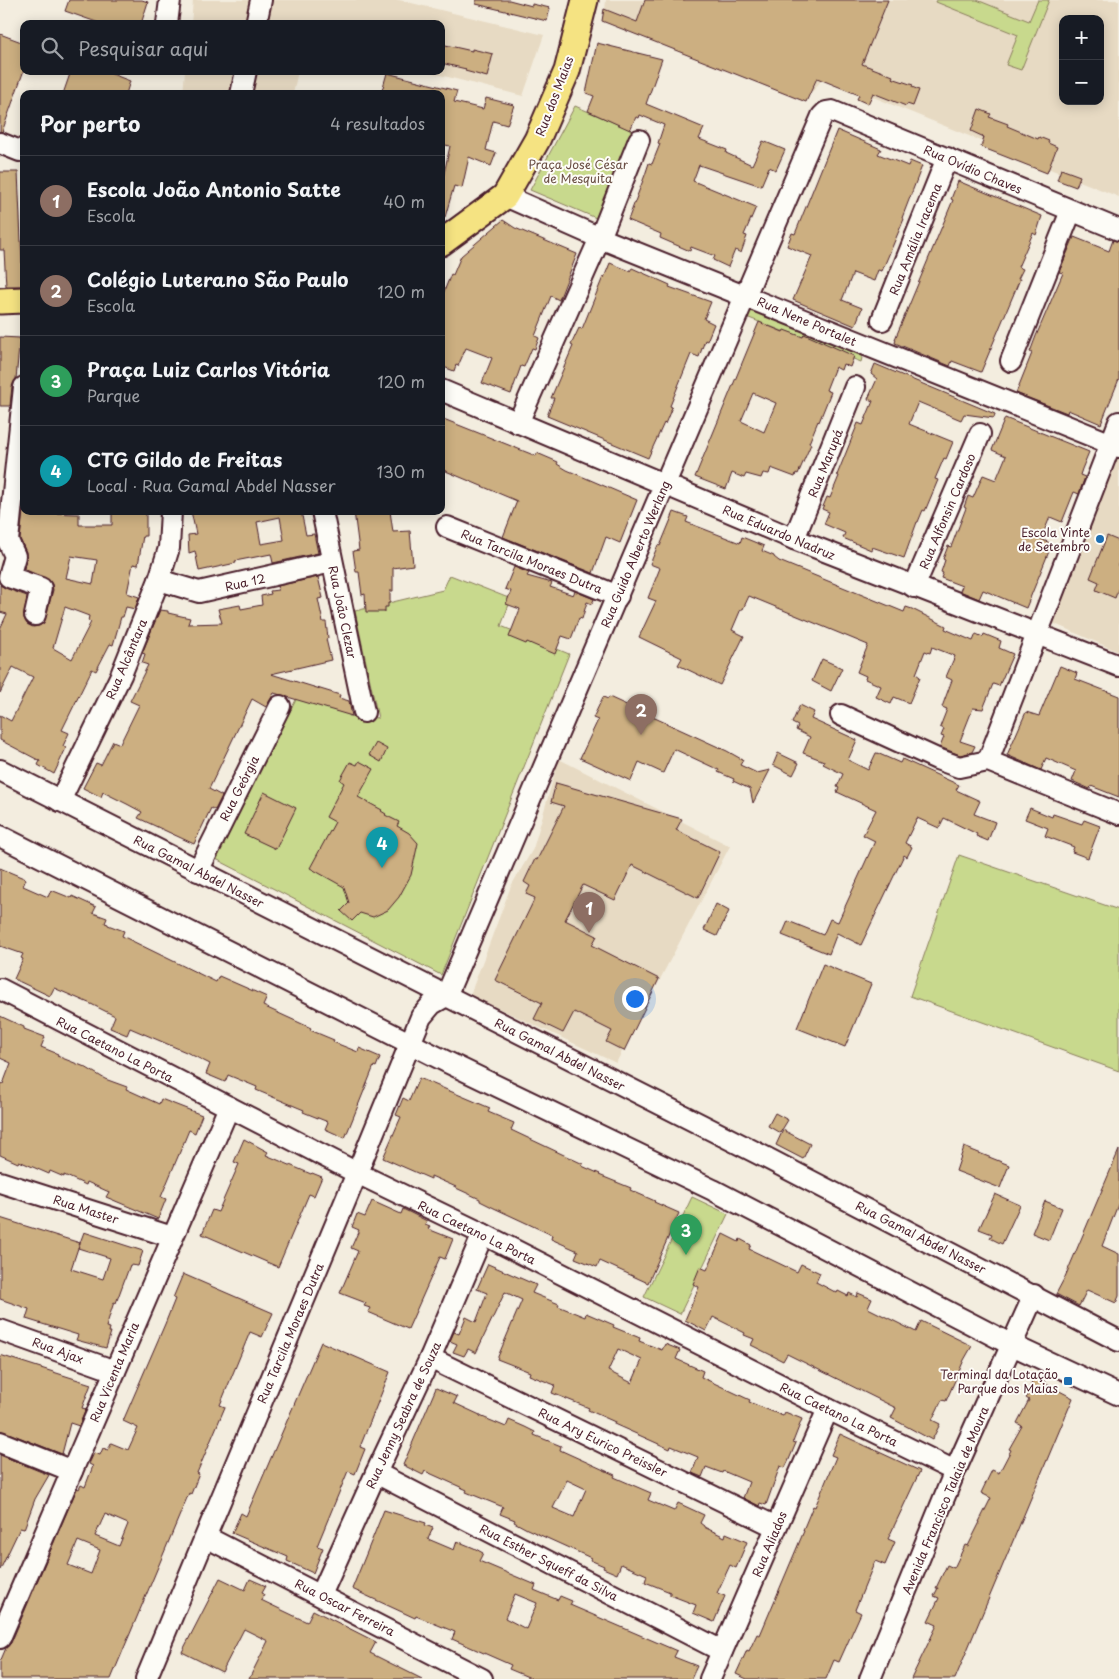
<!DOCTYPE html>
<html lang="pt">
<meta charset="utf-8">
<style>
:root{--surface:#171b24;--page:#20242c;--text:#f1f3f6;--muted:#9ea1a6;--line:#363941;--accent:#8c9099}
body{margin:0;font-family:"Playpen Sans",sans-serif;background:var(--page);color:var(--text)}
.controls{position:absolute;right:15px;top:15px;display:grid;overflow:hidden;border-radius:10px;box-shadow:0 2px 12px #0003}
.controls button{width:45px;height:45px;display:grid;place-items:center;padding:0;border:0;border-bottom:1px solid var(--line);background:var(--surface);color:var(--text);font:25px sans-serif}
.you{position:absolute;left:634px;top:998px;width:18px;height:18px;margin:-12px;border:4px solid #fff;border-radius:50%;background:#1a73e8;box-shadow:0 0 0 8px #1a73e833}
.badge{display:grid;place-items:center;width:32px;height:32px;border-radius:50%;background:var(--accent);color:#fff;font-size:16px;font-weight:700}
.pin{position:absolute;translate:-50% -41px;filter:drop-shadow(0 1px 2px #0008)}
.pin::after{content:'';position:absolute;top:26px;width:18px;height:15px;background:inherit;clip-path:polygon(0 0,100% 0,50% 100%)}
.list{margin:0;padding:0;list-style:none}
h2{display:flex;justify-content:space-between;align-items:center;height:65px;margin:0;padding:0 20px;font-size:21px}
h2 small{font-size:16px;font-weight:400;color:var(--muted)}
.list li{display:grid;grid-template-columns:32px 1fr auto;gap:15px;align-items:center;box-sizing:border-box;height:90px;padding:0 20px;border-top:1px solid var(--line)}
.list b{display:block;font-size:19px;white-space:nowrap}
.list p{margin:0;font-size:16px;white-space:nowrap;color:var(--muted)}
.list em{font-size:16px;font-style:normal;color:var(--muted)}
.icon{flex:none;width:28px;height:28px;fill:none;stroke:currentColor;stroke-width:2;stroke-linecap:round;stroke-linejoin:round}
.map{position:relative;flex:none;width:1119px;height:1679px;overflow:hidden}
.search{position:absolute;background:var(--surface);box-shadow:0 2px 12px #0003;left:20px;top:20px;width:425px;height:55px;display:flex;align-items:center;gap:12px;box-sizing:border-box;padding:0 18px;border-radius:10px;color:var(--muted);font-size:19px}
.panel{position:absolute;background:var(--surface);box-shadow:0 2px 12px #0003;left:20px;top:90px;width:425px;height:425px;border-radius:10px}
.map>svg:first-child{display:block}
.built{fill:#e7dac3;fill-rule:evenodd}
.green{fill:#c8d98d;stroke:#897c5c}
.building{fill:#ccaf81;stroke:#4a1f2b;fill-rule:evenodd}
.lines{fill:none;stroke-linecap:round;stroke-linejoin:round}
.minor-casing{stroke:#4a1f2b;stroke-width:24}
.major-casing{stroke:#4a1f2b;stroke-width:29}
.minor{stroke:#fdfcf7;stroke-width:20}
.major{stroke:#f5e382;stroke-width:25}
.poi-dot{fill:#1f6fb2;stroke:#fdfcf7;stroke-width:2}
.labels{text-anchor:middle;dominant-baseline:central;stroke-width:4;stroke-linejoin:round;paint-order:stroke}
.street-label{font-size:12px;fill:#4a1f2b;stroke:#fdfcf7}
.park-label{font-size:12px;fill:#6a4e44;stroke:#fdfcf7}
.poi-label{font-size:12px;fill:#4a1f2b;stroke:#fdfcf7;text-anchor:end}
</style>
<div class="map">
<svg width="1119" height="1679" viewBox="0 0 1119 1679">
<rect width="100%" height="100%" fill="#f3eddf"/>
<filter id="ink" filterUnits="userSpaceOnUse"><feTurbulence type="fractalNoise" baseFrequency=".02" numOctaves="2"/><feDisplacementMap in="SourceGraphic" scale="10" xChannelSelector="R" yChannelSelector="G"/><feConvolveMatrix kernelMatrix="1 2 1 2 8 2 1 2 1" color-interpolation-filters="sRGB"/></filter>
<g filter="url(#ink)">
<g class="built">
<path d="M193 0H399L544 35 523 96 424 71H441V24H191Z"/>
<path d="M606 0H1119V197L824 77 813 91 605 10ZM1063 19H1100V101H1063Z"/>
<path d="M185 71H298L293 94H183Z"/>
<path d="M1114 454 1119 456V652L1048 621Z"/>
<path d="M559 759 730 846 616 1063 470 995 511 886 533 849Z"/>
</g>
<g class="green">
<path d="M937 0H977L1029 21 1038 0H1049L1021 70 1006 65 1018 35 936 2Z"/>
<path d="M575 106 632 130 596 218 530 190Z"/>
<path d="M754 290 867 337 861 362 744 316Z"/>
<path d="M450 575 511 599 501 626 569 654 441 975 214 858 298 696 350 707 349 716 378 718 355 611 443 590Z"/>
<path d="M959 855 1119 910V1071L910 996Z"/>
<path d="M692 1197 728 1214 680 1314 644 1297Z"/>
</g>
<g class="building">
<path d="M69 0H142L148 2 141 24H102L65 11Z"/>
<path d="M476 0H509L532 6V4L550 8 547 21 476 4Z"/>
<path d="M645 0H888L862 64 893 76 892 78 913 85 912 87 919 90 913 106 907 104 906 106 873 93 868 104 857 99 859 95 817 78 806 102 602 21 604 9 637 22Z"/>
<path d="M0 34 24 43V70L2 132 0 131Z"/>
<path d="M597 43 662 59 646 104 704 128 699 139 727 150 726 153 752 165 763 141 785 150 776 170 769 167 761 186 699 165 693 181 756 207 744 235 747 236 741 253 735 250 728 267 713 260 715 256 691 247 690 251 660 238 661 234 628 220 645 175 649 163 652 164 660 144 658 143 664 125 640 115 639 118 636 117 630 130 588 111 594 96 586 93Z"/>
<path d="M441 44 472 51V49L493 54 487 77 465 71 466 69 441 63Z"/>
<path d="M71 71H104L130 81 126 94H63Z"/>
<path d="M387 73 457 91 454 102 483 109 486 98 514 105 507 125 493 121 486 150 496 153 491 166 469 157 462 188 454 186 445 217H441V178H443L450 146 441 144V94H381Z"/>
<path d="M979 109 991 114 989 117 1008 124 1007 126 1038 139 1039 137 1049 141 1048 143 1057 147 1047 173 981 147 984 137 971 131Z"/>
<path d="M837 130 881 149 878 154 908 166 910 161 922 166 902 218 904 219 882 271 878 270 874 281 853 273 842 300 862 308 855 326 793 300 812 256 787 246 792 233 795 234Z"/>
<path d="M1061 169 1080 176 1076 187 1057 180Z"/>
<path d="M0 172H18L23 286H6L4 250H0Z"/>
<path d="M958 181 1042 216 1036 235 1033 233 1018 267 1023 269 1018 279H1020L981 372 952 361 950 366 895 343 896 339H895L953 200 951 199Z"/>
<path d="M503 220 515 228 577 254 559 300 551 296 535 336 539 338 535 349 532 348 524 367 521 366 511 394 482 383 492 358 466 348 458 366 456 365 454 371 441 366V299L451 274 453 275 461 256Z"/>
<path d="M1074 237 1109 251 1113 240 1119 242V379L1101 424 1068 410 1067 413 1016 393 1032 353 1030 352 1036 336 1063 273 1059 272Z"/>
<path d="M610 263 630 271 632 268 670 285 669 287 711 302 704 319 714 324 707 341 705 340 699 357 691 354 670 406 672 407 665 424 664 423 648 458 547 416 554 398H551L573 346 571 345 579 328 582 329 603 277 604 278Z"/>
<path d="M759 322 783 332 784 330 803 337 804 334 854 356 850 367 843 364 841 370 835 367 826 390 831 392 819 422 818 421 809 443 811 444 798 474 796 473 795 477 771 468 769 474 763 473 761 478 746 474 744 478 732 473 726 489 695 477ZM753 393 776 403 764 432 741 421Z"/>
<path d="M0 337 20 338 16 379 12 386 10 406H0Z"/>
<path d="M875 364 995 414 994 418 964 414 961 420 918 402 909 424 953 442 946 459 944 458 935 479 938 480 925 511 923 510 918 522H917L904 558 872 547 871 550 843 538 845 533 824 524 829 512 822 509 827 497 830 498 839 476 837 475 858 423 863 425 873 401 868 399 877 379 871 374Z"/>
<path d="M441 418 536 456 537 453 558 462 557 464 567 470 637 500 620 543 606 537 593 573 503 537 517 501 441 469Z"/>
<path d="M1005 418 1089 452 1082 469 1080 475 1085 477 1079 494 1074 492 1062 522 1050 517 1041 539 1052 544 1026 608 983 590 979 599 960 591 962 586 941 578 943 573 941 572 945 560 943 559 948 546 951 547 966 508 964 507 968 496 973 498 983 475 996 480 1006 456 992 450Z"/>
<path d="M23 511H50V513L79 514V525H112V511H146V536H143L138 565 133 564 127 593 139 597 135 609 126 607 123 617H121L113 645 110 644 96 671 92 669 62 730 69 733 63 746 66 748 54 774 38 765 40 761 0 740V715L11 721 33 677 13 667 0 693V629L7 614 0 612V585L5 588 27 596 24 618 27 624 33 627 39 626 44 623 53 590 52 584 49 580 24 569 26 559V552L20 539ZM71 556 97 560 93 584 66 578ZM65 607 89 616 88 621 91 622 72 659 53 648Z"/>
<path d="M191 511H301L306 535 314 534 318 553 273 563 271 554 235 561 236 563 199 571 195 551 189 553 188 535 196 534ZM280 517 284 540 261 544 257 522Z"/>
<path d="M354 511H390L393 532 410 531 413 565 393 568V591H390V603H388V607H385V612H366L365 594 362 595 359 572H356L353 551 359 550Z"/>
<path d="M674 512 688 517 686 522 740 543 742 537 764 546 762 551 774 556V557L779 561 904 612 906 607 912 609 946 626 945 629 973 641 976 634 983 637 984 634 1001 641 999 648 1013 654 999 686 993 684 983 709 973 708 960 741 975 746 972 752 960 755 940 747 944 737 941 736 944 729 940 727 947 709 942 707 952 680 946 677 955 656 932 647 930 653 925 651 916 674 920 677 909 703 894 697 891 704 876 697 881 686 865 679 866 676 857 672 868 645 749 596 743 609H741L732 630 744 636 720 685 678 665 682 658 639 637 656 601 648 598 660 568 650 564 658 545 660 546Z"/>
<path d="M1107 536 1119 541V587L1115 598 1096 590 1099 582 1090 578Z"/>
<path d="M514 567 529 573 527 576 552 583 550 587 573 595 575 591 594 599 592 604 587 602 582 619 579 618 571 639 562 636 555 654 527 642 526 644 509 637 520 609 506 604 511 591 505 589Z"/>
<path d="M318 577 323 598 318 599 323 622H326L328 638 326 639 331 660 271 674 340 695 339 698 349 701 352 716 274 693 266 707 252 699 209 789 222 796 215 810 211 808 194 844 138 818 142 812 127 804 103 792 101 797 83 788 96 763 101 765 113 741 120 744 139 705 130 701 148 665 142 663 145 654 142 653 160 610 168 611V613L190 618 188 624 222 623 218 609 240 605 241 609 262 605 261 596 271 594 270 591 278 590 277 586Z"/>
<path d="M822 659 842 668 831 691 812 681Z"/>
<path d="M1060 666 1077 673 1075 679 1119 696V797L1091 786 1090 789 1072 781 1076 771 1046 758 1041 770 1007 755 1026 712 1039 716Z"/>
<path d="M603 697 608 699 609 697 727 751 743 760 740 765 757 773 770 770 753 803 750 789 733 781 734 779 718 772 719 770 674 749 663 773 639 762 631 781 580 758 598 720 593 718Z"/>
<path d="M800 705 814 712 811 719 857 740 848 760 868 770 876 753H877L900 763 902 759 959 785 956 790 980 801 974 814 995 822 988 841 976 836 977 834 944 818 939 828 917 818 905 843 912 847 907 857 904 855 861 945 837 933 829 954 782 935 788 921 823 935 830 919 838 922 875 841 863 835 876 810 837 792 839 788 837 787 843 774 823 764 824 761 803 753 810 737 796 730 798 726 792 723Z"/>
<path d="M376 743 387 749 381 762 369 755Z"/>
<path d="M778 753 799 763 793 775 773 765Z"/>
<path d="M359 761 374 769 358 797 382 810 381 811 386 814 385 815 399 822 397 826 409 833 418 843 411 875 399 897 388 910 373 917 360 913 352 921 341 911 349 903 344 887 310 868 335 822 326 817 344 783 340 780 350 762 357 765Z"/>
<path d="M556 783 682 819 676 830 720 852 698 898 632 865 615 900 583 885 565 920 597 936 592 945 659 979 624 1051 606 1042 612 1031 574 1012 563 1033 534 1019 542 1003 495 980 535 898 526 894 530 886 524 882 535 859 537 860 564 806 551 802Z"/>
<path d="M264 792 296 808 276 849 244 834Z"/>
<path d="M1030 808 1052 817 1053 814 1082 824 1084 820 1100 826 1088 858 1072 852 1074 847 1045 836 1048 828 1025 819Z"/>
<path d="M0 868 26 879 23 886 48 897 51 890 71 898 72 896 96 907 93 913 107 918 105 923 108 924V925L124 931 122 936 216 982 219 976 267 997 263 1006 311 1028 310 1030 334 1040 333 1042 358 1052 359 1048 380 1057 376 1067 374 1066 345 1138 325 1129 328 1122 303 1112 304 1110 256 1090 257 1087 228 1075 225 1082 206 1074 210 1064 186 1052 130 1028 127 1035 110 1028 115 1016 91 1004 54 988 50 996 14 979 23 959 21 958 23 954 0 946Z"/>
<path d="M716 904 729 911 717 936 704 930Z"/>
<path d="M823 964 871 984 845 1047 797 1028Z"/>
<path d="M0 1016 24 1027V1029L45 1037 41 1047 58 1054 57 1056 85 1067 105 1079 127 1087 126 1089 159 1104 161 1099 202 1115 195 1133 189 1130 182 1147 161 1197 166 1199 158 1219 106 1197 109 1192 87 1182 86 1185 64 1175V1177L50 1171 49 1174 19 1161 18 1163 0 1155V1083L3 1084 11 1063 0 1058Z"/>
<path d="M419 1078 490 1108 488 1112 514 1123 511 1130 583 1164 582 1166 600 1174 599 1175 631 1188 630 1190 655 1201 654 1202 679 1213 648 1283 600 1261 597 1267 575 1258 578 1251 551 1239 552 1235 494 1208 480 1201V1199L456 1188V1187L431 1176V1179L383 1158 401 1117 396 1115 403 1098 409 1101Z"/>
<path d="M775 1113 788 1120 780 1133 768 1126Z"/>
<path d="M783 1130 810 1144 803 1159 776 1145Z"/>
<path d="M244 1139 268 1152 266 1155 311 1174 312 1173 322 1177 314 1196 309 1194 278 1267 202 1234 212 1210 218 1212 239 1164 234 1162Z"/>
<path d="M964 1147 1009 1165 1000 1188 956 1171Z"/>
<path d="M1119 1150V1202L1102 1246 1119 1254V1296L1116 1303 1087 1290 1079 1306 1056 1294 1065 1277Z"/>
<path d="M995 1194 1020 1205 1002 1244 990 1238 992 1234 979 1229Z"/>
<path d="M372 1201 401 1214 403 1209 427 1221 425 1224 430 1226 428 1229 453 1239 445 1259 440 1257 408 1329 368 1312 370 1308 364 1306 366 1303 340 1293 358 1251 351 1248 359 1230 352 1227 357 1214 365 1217Z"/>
<path d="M1045 1201 1062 1208 1049 1240 1032 1233Z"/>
<path d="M0 1218 80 1243 78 1248 84 1232 143 1251 138 1266 130 1265 116 1303 114 1302 106 1327 110 1328 109 1332H111L106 1348 76 1340 78 1335 26 1319 29 1309 0 1299ZM78 1248 110 1258 103 1279 71 1269Z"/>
<path d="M723 1234 739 1242 740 1239 751 1245 749 1249 797 1272 801 1264 820 1273 816 1282 837 1293 838 1291 848 1296 849 1293 857 1297 858 1293 872 1299 868 1308 916 1332 921 1321 972 1346 964 1360 946 1401 942 1400 932 1420 940 1424 932 1440 891 1418 896 1408 787 1354 783 1361 751 1345 754 1339 744 1335 745 1333 713 1317 706 1331 685 1320 699 1287 693 1284 700 1267 707 1270Z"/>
<path d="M488 1264 536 1285 532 1293 559 1304 558 1306 585 1317 586 1313 614 1325 613 1327 640 1338 639 1341 662 1350 665 1344 680 1350 676 1359 703 1371 701 1377 750 1400 749 1402 783 1416 785 1412 802 1419 793 1442 796 1443 788 1462 785 1468 780 1466 766 1505 760 1503 759 1506 743 1498 749 1482 723 1471 722 1473 706 1467 702 1477 692 1473 698 1457 671 1446 670 1449 614 1424 615 1422 588 1410 589 1408 552 1393 555 1385 529 1375 530 1372 497 1359 522 1300 505 1292 476 1353 468 1349 464 1356 453 1352 457 1344 450 1341 454 1332 459 1334 466 1317 476 1322 487 1293 477 1289ZM618 1349 642 1360 632 1383 608 1371Z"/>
<path d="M183 1274 273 1313 262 1337 250 1332 220 1405 225 1407 197 1473 199 1474 191 1494 189 1493 111 1679H0V1662L6 1648 11 1643 77 1488 79 1489 81 1485 85 1487 93 1466 89 1464 94 1453 100 1455 103 1448 108 1450 111 1443 128 1450 138 1428 123 1421 165 1324 175 1299 173 1298ZM105 1514 128 1524 119 1546 95 1536ZM78 1541 100 1550 91 1574 68 1565Z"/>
<path d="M321 1342 390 1372 360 1447 365 1449 355 1474 348 1471 317 1546 323 1548 313 1573 287 1561 288 1557 232 1533 241 1513 246 1516Z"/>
<path d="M0 1355 91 1384 82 1408 86 1409 79 1426 70 1423 62 1454 0 1430Z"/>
<path d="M1036 1375 1045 1381 1044 1383 1073 1398 955 1679H911L937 1625 928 1621 939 1598 934 1596 938 1588H936L947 1565 954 1568 965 1545 968 1546 980 1522H979L991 1498 981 1493 992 1470 999 1473 1011 1450 1009 1449 1022 1426 1017 1423 1029 1400 1026 1398 1029 1392H1027Z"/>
<path d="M436 1388 457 1397 454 1403 480 1415V1416L506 1427 509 1420 525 1427 535 1432 534 1435 561 1446 560 1450 615 1475 614 1477 651 1493 648 1500 674 1511 678 1503 704 1515 700 1523 704 1526V1527L725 1537 726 1533 747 1542 736 1568 730 1565 717 1593 725 1596 714 1622 693 1613 696 1605 670 1595V1592L645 1582 647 1575 621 1564 617 1574 603 1568 604 1566 590 1560 591 1558 527 1529 514 1522 515 1520 500 1514 503 1507 466 1492 467 1490 425 1471 423 1475 403 1465ZM567 1480 586 1489 574 1517 553 1508Z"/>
<path d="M840 1434 920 1471 888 1539 895 1542 885 1565 875 1561 855 1610 861 1613 839 1662 834 1660 826 1679H747L736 1674 747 1650 749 1651 757 1634 760 1635 785 1576 804 1531 803 1530 813 1506 815 1507 836 1457 831 1455Z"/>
<path d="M0 1455 49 1475 35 1499 24 1529 20 1528 0 1570Z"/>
<path d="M384 1510 426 1523 425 1525 433 1528 428 1539 454 1550 457 1541 474 1548 483 1553 479 1561 536 1585 534 1590 558 1600 560 1596 572 1601 570 1605 677 1651 674 1657 697 1666 691 1679H533L509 1669 511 1665 452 1639 455 1632 416 1616 415 1618 352 1589ZM515 1594 537 1603 526 1629 505 1618Z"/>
<path d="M220 1578 245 1590 250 1579 266 1586 262 1593 264 1594 261 1600 307 1622 313 1610 376 1642 370 1653 422 1679H249L268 1641 244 1629 222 1672 182 1652Z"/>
</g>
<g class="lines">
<g class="minor-casing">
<g id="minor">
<path d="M167 24 170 0"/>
<path d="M256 24 261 0"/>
<path d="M241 94 246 71"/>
<path d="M0 143 20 151"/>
<path d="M505 196 600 238 1119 447"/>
<path d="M882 320 947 158"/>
<path d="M1011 361 1071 211"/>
<path d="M441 390 794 539 1119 666"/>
<path d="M518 423 600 238 639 140"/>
<path d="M322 511 364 712"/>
<path d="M447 527 618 596"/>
<path d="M794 539 855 387"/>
<path d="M8 541 24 387"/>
<path d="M8 541 15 556 9 577 41 588 35 615"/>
<path d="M159 580 199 592 332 562"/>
<path d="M914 587 980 434"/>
<path d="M841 715 937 759 959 767 988 761 1119 814"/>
<path d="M988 761 1119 422"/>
<path d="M0 770 757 1153 1119 1341"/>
<path d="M60 801 121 675 159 580 169 548 171 511"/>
<path d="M0 836 449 1063 713 1190 1012 1345 1119 1395"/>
<path d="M198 871 280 706"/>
<path d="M0 989 357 1173 483 1234 828 1409 955 1471"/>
<path d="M446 996 822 116 826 112 832 111 1119 230"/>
<path d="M0 1182 172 1237"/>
<path d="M0 1330 115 1371"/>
<path d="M430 1358 776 1527"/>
<path d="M0 1442 72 1471"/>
<path d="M376 1473 722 1651"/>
<path d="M206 1537 482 1679"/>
<path d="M321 1595 376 1473 430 1358 483 1234"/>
<path d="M0 1638 229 1107"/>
<path d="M146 1679 357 1173 421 1017 432 1004 446 996"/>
<path d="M710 1679 828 1409"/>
<path d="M870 1679 955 1471 1034 1295"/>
</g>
</g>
<g class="major-casing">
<g id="major">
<path d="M441 243 505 196 537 140 567 71 585 0"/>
<path d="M0 301 24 300"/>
</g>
</g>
<use href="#minor" class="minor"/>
<use href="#major" class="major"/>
</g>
</g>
<g class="poi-dot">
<circle cx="1100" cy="539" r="5"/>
<rect x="1063" y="1376" width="10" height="10" rx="2.5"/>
</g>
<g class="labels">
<g class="street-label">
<text transform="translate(554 96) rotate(-69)">Rua dos Maias</text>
<text transform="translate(973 169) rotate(23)">Rua Ovídio Chaves</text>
<text transform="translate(915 239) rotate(-68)">Rua Amália Iracema</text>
<text transform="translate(807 321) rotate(23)">Rua Nene Portalet</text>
<text transform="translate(825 463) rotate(-68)">Rua Marupá</text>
<text transform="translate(947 511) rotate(-67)">Rua Alfonsin Cardoso</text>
<text transform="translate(779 532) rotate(23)">Rua Eduardo Nadruz</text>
<text transform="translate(635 554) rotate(-67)">Rua Guido Alberto Werlang</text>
<text transform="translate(532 561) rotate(22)">Rua Tarcila Moraes Dutra</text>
<text transform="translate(245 582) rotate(-13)">Rua 12</text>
<text transform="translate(343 612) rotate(78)">Rua João Clezar</text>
<text transform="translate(126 659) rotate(-67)">Rua Alcântara</text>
<text transform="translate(239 788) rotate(-63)">Rua Geórgia</text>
<text transform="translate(199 871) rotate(27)">Rua Gamal Abdel Nasser</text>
<text transform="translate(115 1049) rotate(27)">Rua Caetano La Porta</text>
<text transform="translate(560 1054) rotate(27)">Rua Gamal Abdel Nasser</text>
<text transform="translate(86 1209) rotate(18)">Rua Master</text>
<text transform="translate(477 1232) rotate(26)">Rua Caetano La Porta</text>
<text transform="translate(921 1237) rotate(27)">Rua Gamal Abdel Nasser</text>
<text transform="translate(290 1333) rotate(-67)">Rua Tarcila Moraes Dutra</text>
<text transform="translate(58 1350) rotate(20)">Rua Ajax</text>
<text transform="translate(114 1372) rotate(-67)">Rua Vicenta Maria</text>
<text transform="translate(839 1414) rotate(26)">Rua Caetano La Porta</text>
<text transform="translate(403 1415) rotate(-65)">Rua Jenny Seabra de Souza</text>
<text transform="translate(603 1442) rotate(26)">Rua Ary Eurico Preissler</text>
<text transform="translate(945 1500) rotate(-67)">Avenida Francisco Talaia de Moura</text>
<text transform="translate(769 1544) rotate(-67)">Rua Aliados</text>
<text transform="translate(549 1562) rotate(27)">Rua Esther Squeff da Silva</text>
<text transform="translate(345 1607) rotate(27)">Rua Oscar Ferreira</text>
</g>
<g class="park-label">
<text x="578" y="164">Praça José César<tspan x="578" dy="14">de Mesquita</tspan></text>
</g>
<g class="poi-label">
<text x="1090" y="532">Escola Vinte<tspan x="1090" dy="14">de Setembro</tspan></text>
<text x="1058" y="1374">Terminal da Lotação<tspan x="1058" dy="14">Parque dos Maias</tspan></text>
</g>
</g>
</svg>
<div class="controls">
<button>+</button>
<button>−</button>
</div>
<div class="you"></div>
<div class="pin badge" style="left:589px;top:933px;background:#8d6e63">1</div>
<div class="pin badge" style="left:641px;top:735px;background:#8d6e63">2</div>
<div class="pin badge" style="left:686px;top:1255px;background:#2e9e5b">3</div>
<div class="pin badge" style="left:382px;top:868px;background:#0f9aa8">4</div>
<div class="search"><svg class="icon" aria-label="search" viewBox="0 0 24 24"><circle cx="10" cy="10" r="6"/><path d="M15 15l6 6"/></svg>Pesquisar aqui</div>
<section class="panel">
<h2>Por perto<small>4 resultados</small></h2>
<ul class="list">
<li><span class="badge" style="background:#8d6e63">1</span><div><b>Escola João Antonio Satte</b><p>Escola</p></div><em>40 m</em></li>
<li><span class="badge" style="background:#8d6e63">2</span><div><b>Colégio Luterano São Paulo</b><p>Escola</p></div><em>120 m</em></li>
<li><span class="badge" style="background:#2e9e5b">3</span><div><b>Praça Luiz Carlos Vitória</b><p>Parque</p></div><em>120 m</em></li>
<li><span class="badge" style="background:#0f9aa8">4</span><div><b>CTG Gildo de Freitas</b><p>Local · Rua Gamal Abdel Nasser</p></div><em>130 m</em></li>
</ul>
</section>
</div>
